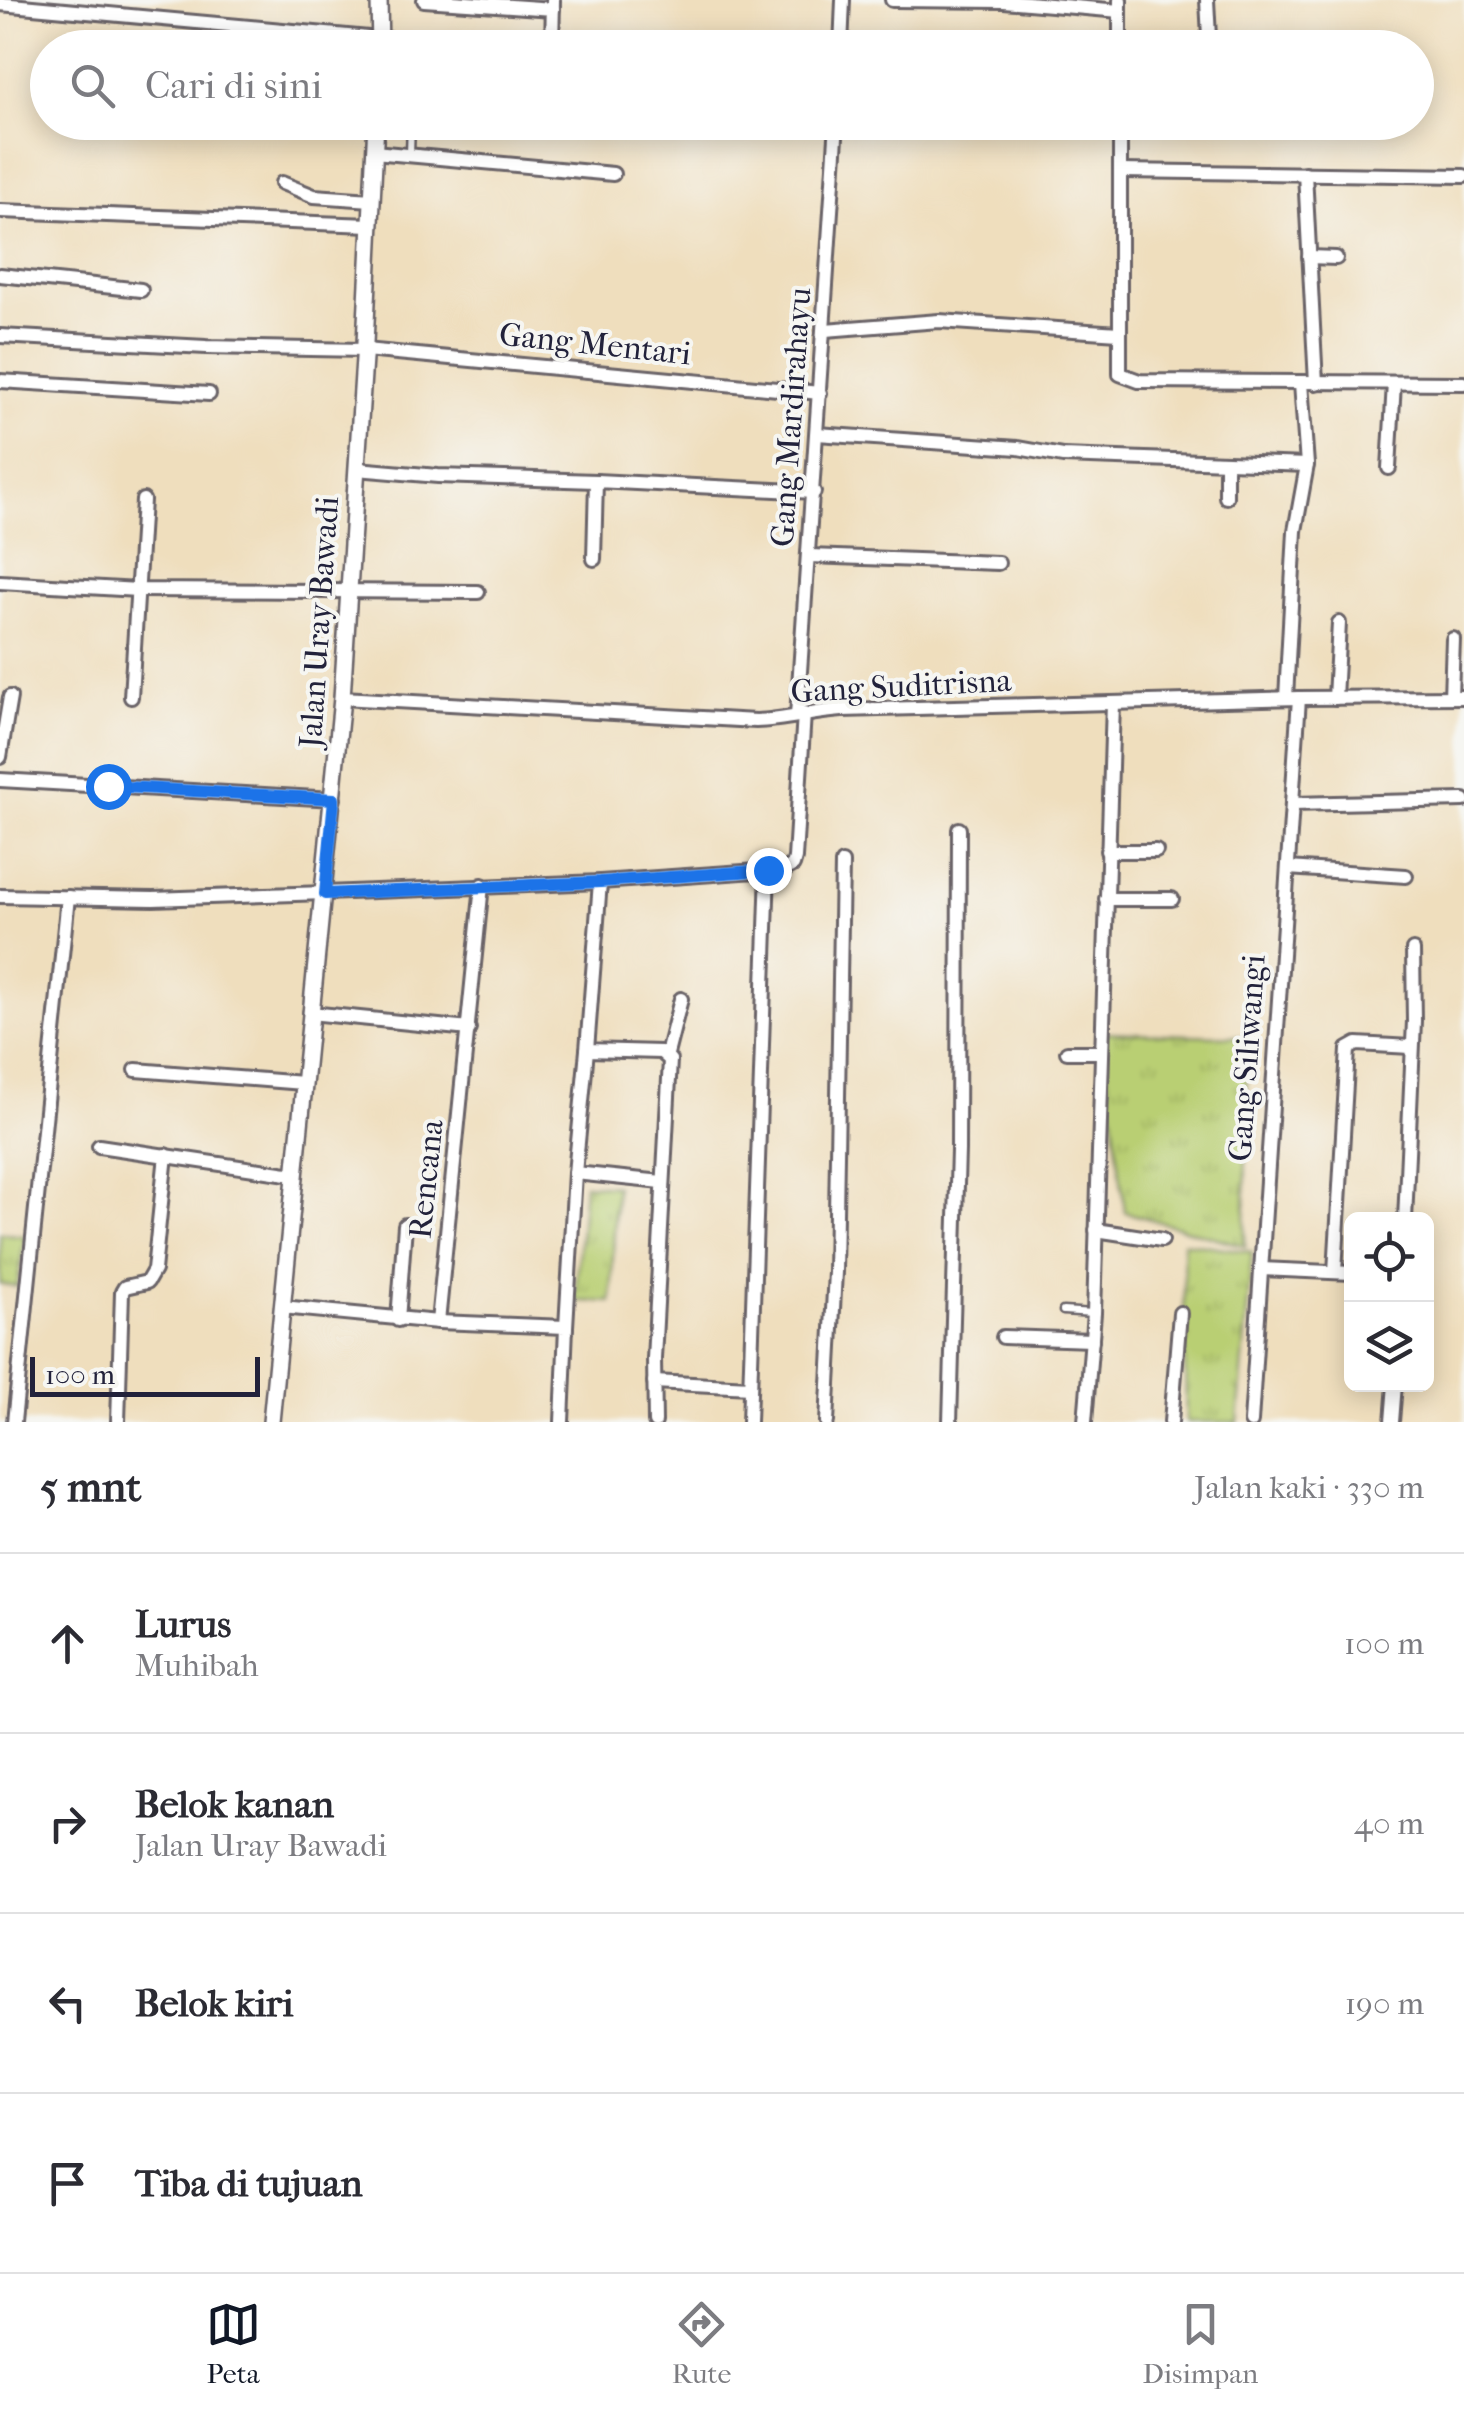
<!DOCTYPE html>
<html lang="id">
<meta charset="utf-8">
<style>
:root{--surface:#fff;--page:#f7f7f7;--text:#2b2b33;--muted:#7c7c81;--line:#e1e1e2;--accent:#111827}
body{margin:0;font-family:"IM FELL French Canon",serif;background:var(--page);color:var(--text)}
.controls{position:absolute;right:30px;bottom:30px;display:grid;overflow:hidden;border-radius:15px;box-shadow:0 5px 25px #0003}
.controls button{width:90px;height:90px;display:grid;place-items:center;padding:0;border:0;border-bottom:2px solid var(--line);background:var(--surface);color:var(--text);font:50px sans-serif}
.scale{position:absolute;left:30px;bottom:25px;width:230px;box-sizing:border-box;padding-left:10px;border:5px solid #22223b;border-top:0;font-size:28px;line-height:35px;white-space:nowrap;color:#22223b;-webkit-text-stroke:8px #f6f6f2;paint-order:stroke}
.stop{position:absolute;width:30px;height:30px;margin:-22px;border:8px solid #1a73e8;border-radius:50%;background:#fff}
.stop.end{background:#1a73e8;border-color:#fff;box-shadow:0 2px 10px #0008}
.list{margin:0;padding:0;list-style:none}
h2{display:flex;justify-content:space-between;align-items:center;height:130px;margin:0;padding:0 40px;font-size:42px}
h2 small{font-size:32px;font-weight:400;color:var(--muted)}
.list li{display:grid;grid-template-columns:65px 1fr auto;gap:30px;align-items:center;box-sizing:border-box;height:180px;padding:0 40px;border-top:2px solid var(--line)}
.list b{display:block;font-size:38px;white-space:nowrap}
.list p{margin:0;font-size:32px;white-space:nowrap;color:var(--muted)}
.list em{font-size:32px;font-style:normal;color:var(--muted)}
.icon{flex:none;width:55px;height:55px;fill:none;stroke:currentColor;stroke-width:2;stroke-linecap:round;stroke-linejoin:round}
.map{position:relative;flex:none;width:1464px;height:1422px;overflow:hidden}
.search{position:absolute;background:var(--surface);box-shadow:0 5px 25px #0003;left:30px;right:30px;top:30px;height:110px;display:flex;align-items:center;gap:25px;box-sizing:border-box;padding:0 35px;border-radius:55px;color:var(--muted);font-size:38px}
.sheet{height:850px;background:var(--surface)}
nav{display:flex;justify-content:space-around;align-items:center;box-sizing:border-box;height:140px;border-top:2px solid var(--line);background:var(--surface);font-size:28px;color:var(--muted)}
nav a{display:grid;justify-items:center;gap:5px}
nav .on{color:var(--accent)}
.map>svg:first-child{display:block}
.grass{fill:url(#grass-tufts);stroke:#6e7857;stroke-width:2.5}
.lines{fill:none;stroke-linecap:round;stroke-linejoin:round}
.service-casing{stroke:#6a6468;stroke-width:11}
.minor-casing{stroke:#6a6468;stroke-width:18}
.tertiary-casing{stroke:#6a6468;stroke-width:20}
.service{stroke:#fff;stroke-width:6}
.minor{stroke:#fff;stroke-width:12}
.tertiary{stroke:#fff;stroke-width:15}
.route{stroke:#1a73e8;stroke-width:12}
.labels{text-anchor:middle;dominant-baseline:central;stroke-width:8;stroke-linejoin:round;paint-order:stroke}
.street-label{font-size:32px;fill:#22223b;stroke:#f6f6f2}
</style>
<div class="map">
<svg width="1464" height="1422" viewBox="0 0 1464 1422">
<defs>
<pattern id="grass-tufts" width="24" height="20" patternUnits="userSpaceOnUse" patternTransform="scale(2.5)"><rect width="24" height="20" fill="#b9cf73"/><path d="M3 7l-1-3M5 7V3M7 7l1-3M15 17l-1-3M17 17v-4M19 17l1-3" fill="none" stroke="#9fb164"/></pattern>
</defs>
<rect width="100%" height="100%" fill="#f6f6f2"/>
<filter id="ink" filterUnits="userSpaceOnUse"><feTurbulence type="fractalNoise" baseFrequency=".01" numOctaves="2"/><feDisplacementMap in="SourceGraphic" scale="20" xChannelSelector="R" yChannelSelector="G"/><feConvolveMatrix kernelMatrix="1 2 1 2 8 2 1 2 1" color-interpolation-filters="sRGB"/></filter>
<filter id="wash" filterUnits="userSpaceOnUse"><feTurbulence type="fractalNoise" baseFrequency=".0048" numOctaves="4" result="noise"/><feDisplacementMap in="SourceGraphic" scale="40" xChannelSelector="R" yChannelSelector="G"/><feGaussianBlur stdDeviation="2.25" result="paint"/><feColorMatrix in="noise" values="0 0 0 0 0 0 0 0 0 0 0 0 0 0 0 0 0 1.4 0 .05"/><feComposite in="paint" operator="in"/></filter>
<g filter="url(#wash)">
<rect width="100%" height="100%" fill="#efdebd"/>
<g class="grass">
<path d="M1102 1032 1247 1037 1245 1246 1125 1212Z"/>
<path d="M584 1184 616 1186 611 1302 575 1301Z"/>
<path d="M0 1233 25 1236 17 1287 0 1284Z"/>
<path d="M1183 1242 1252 1252 1238 1422H1186Z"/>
</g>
</g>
<g filter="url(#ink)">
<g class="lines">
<g class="service-casing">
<g id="service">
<path d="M410 154 411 122"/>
<path d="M1063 1311 1093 1313"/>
</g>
</g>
<g class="minor-casing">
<g id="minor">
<path d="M424 0 553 9"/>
<path d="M892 0 1004 1 1120 11"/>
<path d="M1120 0V48"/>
<path d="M1207 0 1209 37"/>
<path d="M0 4 380 39 572 48"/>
<path d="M552 47 553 0"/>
<path d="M646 48 657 44 697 48"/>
<path d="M841 48 843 0"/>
<path d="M1120 122V374L1139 381 1464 383"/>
<path d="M374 152 613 174"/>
<path d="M1120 171 1464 176"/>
<path d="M1305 173 1316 383"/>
<path d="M282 183 314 196 372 200"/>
<path d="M0 211 371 225"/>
<path d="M1309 257 1336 258"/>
<path d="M0 275 141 290"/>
<path d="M825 330 939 321 1119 333"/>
<path d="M0 336 206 347 365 350 820 393"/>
<path d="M0 381 209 394"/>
<path d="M817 434 1018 448 1063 456 1307 465"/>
<path d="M1226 463V497"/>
<path d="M1389 468 1394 383"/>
<path d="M357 469 438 476 596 481"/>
<path d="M810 556 998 563"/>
<path d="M594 559 596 481 814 492"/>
<path d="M0 582 138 590 478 592"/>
<path d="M131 697 143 500"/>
<path d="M1451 697 1453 639"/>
<path d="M342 698 756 721C786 720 812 712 842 710L1299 698 1464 697"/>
<path d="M1286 698 1295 531 1307 465 1301 383"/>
<path d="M1335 698 1339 623"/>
<path d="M797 716 837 122"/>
<path d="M0 757 10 697"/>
<path d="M0 780 334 799"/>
<path d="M1292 804 1464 800"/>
<path d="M1107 851H1156"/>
<path d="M1288 868 1406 876"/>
<path d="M600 882 587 1050 661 1052 670 1060 654 1359 655 1422"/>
<path d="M0 896 153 899 325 893 600 882 786 869 793 865 795 858 804 713"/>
<path d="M1106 899H1172"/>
<path d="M310 1013 469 1029"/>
<path d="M587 1050 575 1173 662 1182"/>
<path d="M1067 1052H1102"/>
<path d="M667 1054 681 999"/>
<path d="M136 1070 303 1083"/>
<path d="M99 1146 294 1175"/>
<path d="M1405 1220 1414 1021 1413 950"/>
<path d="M1096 1230 1162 1240"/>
<path d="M1261 1269 1352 1273"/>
<path d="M1335 1272 1348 1049 1357 1044 1411 1047"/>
<path d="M282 1307 438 1322 482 885"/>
<path d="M398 1320 405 1225"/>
<path d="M438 1322 566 1327 562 1422"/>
<path d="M566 1327 575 1173"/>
<path d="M1003 1337 1092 1340"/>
<path d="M654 1382 750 1387"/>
<path d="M14 1422 68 897"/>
<path d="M118 1422 122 1292 125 1287 147 1282 154 1270 166 1155"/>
<path d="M749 1422 768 870"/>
<path d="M827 1422 835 1272 842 863"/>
<path d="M950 1422 958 1150 959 829"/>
<path d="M1085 1422 1094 1313 1113 703"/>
<path d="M1171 1422 1180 1313"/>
<path d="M1251 1422 1299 698"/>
<path d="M1392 1422 1395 1384"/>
</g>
</g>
<g class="tertiary-casing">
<g id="tertiary">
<path d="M379 0 380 48"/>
<path d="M271 1422 342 698 365 343 376 122"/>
</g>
</g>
<use href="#service" class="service"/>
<use href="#minor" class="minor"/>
<use href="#tertiary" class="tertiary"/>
</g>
</g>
<g class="lines" filter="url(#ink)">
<path class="route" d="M108 786 334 799 325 894 600 882 768 870"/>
</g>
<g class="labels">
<g class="street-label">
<text transform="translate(595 344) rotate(6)">Gang Mentari</text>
<text transform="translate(791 417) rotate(-86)">Gang Mardirahayu</text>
<text transform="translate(319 622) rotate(-86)">Jalan Uray Bawadi</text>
<text transform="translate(901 686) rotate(-3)">Gang Suditrisna</text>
<text transform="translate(1247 1058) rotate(-86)">Gang Siliwangi</text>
<text transform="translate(426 1179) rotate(-84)">Rencana</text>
</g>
</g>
</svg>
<div class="controls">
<button><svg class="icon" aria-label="locate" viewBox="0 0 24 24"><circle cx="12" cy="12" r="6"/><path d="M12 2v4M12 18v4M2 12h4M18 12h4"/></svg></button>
<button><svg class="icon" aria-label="layers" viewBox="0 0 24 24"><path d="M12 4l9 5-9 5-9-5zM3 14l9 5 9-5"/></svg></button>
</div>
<div class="scale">100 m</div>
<div class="stop" style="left:108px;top:786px"></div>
<div class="stop end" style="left:768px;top:870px"></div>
<div class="search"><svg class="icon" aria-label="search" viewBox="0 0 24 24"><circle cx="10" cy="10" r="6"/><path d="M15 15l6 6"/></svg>Cari di sini</div>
</div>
<section class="sheet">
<h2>5 mnt<small>Jalan kaki · 330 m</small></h2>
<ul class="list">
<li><svg class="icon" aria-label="ahead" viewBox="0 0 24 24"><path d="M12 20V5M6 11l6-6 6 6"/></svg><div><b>Lurus</b><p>Muhibah</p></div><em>100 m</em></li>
<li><svg class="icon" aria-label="right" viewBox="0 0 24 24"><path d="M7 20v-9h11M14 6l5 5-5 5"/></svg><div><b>Belok kanan</b><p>Jalan Uray Bawadi</p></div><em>40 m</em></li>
<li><svg class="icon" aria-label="left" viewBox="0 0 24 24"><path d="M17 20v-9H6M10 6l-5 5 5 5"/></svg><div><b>Belok kiri</b></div><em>190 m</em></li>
<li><svg class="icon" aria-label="arrive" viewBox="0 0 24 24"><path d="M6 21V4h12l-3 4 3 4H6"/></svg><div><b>Tiba di tujuan</b></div></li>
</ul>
</section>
<nav>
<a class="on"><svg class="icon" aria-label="map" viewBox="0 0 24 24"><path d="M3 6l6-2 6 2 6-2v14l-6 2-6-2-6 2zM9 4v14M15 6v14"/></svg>Peta</a>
<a><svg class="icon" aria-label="directions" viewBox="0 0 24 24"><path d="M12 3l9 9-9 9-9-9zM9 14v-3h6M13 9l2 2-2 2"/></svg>Rute</a>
<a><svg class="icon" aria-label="saved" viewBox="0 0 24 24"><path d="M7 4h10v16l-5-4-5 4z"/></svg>Disimpan</a>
</nav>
